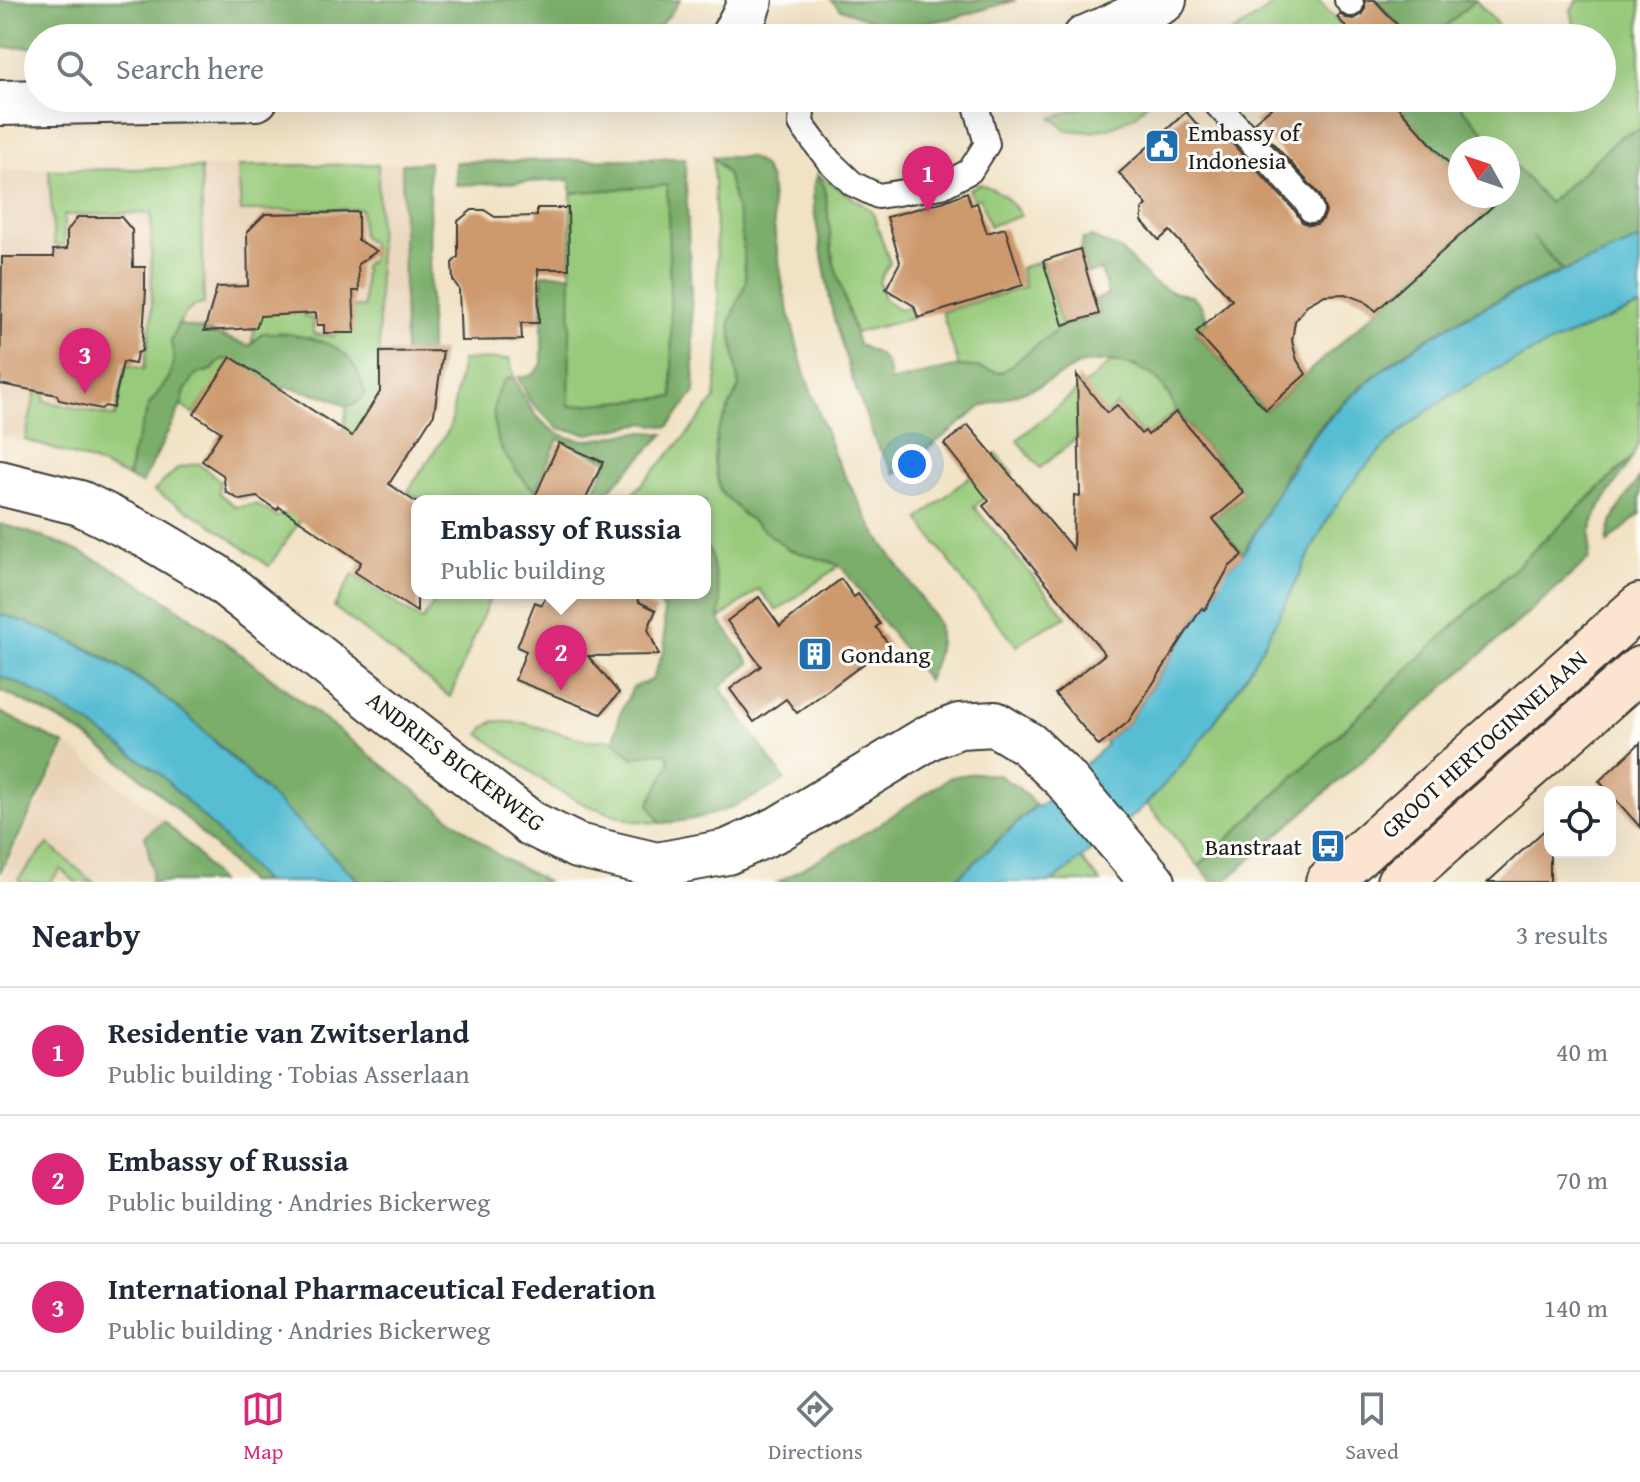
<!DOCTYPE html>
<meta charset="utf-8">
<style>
:root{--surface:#fff;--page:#f6f6f7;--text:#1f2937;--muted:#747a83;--line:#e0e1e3;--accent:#db2777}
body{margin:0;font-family:"Gentium Book Plus",serif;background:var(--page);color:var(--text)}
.controls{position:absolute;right:24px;bottom:24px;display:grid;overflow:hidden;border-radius:16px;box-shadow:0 8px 32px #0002}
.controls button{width:72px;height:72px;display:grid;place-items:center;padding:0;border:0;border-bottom:2px solid var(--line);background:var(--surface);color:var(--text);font:40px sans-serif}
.compass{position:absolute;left:1448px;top:136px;width:72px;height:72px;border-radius:50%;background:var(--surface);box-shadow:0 8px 32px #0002;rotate:310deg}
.you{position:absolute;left:912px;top:464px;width:28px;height:28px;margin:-20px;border:6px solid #fff;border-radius:50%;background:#1a73e8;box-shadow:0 0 0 12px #1a73e833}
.badge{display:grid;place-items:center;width:52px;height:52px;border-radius:50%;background:var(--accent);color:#fff;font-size:26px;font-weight:700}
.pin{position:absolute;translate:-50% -66px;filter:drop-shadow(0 2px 4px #0008)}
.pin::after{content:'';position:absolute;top:42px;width:28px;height:24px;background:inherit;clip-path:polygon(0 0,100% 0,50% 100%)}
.popup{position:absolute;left:411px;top:495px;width:300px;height:104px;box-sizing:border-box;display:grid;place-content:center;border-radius:16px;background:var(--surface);filter:drop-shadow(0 2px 6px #0005);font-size:26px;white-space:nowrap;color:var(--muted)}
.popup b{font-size:30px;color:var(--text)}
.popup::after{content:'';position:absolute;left:50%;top:100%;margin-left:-16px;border:16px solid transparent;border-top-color:var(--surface)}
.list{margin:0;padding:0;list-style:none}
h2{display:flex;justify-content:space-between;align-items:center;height:104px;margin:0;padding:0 32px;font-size:34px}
h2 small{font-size:26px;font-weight:400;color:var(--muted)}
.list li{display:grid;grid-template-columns:52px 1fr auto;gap:24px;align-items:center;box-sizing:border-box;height:128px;padding:0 32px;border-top:2px solid var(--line)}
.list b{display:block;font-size:30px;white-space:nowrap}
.list p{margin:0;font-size:26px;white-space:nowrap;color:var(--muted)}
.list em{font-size:26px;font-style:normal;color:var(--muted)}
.icon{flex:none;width:44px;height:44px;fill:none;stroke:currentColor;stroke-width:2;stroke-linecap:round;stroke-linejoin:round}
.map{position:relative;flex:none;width:1640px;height:882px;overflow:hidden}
.search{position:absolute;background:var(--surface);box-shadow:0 8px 32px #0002;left:24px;right:24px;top:24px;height:88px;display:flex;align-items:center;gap:20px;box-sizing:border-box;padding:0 28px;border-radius:44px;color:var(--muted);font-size:30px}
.sheet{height:488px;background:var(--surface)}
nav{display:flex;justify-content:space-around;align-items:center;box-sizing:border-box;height:112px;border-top:2px solid var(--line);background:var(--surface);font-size:22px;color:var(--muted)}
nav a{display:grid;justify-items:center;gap:4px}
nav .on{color:var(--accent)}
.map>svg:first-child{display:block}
.built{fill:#e9d3b8}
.green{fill:#98ca7b;stroke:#5a734c;stroke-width:2}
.forest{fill:#7aae6b;stroke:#4b6544;stroke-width:2}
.water{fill:#56bdd3;stroke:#396c78;stroke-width:2}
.building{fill:#cd996d}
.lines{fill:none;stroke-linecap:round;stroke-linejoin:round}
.service-casing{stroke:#3c3a35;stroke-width:28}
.minor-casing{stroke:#3c3a35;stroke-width:48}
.secondary-casing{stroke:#3c3a35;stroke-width:48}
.service{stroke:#fff;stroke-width:24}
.minor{stroke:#fff;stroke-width:44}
.secondary{stroke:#fce5d0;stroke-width:44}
.labels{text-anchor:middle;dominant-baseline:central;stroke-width:6;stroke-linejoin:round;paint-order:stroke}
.poi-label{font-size:24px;fill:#1c1c1c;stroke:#fdfcf7;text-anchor:start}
.street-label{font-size:24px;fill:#1c1c1c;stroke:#fdfcf7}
</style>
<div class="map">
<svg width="1640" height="882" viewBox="0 0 1640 882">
<rect width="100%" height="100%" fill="#fdfcf7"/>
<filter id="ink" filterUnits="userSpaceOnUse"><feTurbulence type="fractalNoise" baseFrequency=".0125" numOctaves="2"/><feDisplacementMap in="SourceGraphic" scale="16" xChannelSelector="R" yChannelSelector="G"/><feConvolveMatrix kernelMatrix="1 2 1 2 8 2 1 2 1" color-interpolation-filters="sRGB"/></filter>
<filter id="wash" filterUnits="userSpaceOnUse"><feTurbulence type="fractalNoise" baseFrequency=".006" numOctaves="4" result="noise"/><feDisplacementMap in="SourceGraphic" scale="32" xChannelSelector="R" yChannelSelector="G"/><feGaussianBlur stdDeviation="1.8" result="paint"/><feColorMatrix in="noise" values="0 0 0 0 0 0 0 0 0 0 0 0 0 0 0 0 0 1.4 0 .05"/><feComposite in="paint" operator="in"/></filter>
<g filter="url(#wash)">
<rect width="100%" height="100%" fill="#f1e2c4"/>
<g class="built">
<path d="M402 164 406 399 205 330 130 479 100 465 51 448 0 436V344L2 298 0 170Z"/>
<path d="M68 745 164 821 192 848 219 882H0Z"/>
</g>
<g class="green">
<path d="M1279 0H1318L1354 38H1224L1263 13Z"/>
<path d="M1475 0 1510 38H1433Z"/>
<path d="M1578 0H1640V130L1621 136 1549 203 1508 158V148H1499L1453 98H1565L1569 103 1573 98H1602V38H1580L1574 25 1571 10Z"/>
<path d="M1106 98H1151L1136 115 1114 126 1092 132 1067 130 1052 118Z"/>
<path d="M713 157 727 174 741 225 746 282 730 322 739 387 717 432 714 461 720 491 744 515 788 549 840 565 777 611 759 589 719 619 721 602 710 552 705 546V501H626L684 438 715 399 720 337Z"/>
<path d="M378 164 379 352 382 390 338 465 347 406 357 403 337 348 314 340 279 332 250 346 255 330 245 326 244 308H301L304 316 313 319 314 334 335 336 336 308 364 307V266L372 259V244L362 236 361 209 241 211 238 166Z"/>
<path d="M201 168 204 304 194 306 186 313 178 324 171 341 174 358 169 378 149 405 132 454 128 477 91 461 25 440 41 367 51 369 44 401 115 417 126 365 144 369 152 318 151 213 64 215V245H54L49 170Z"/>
<path d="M818 174 872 211 890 263 879 281 884 299 899 309 909 307 913 318 855 333 833 260 825 188Z"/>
<path d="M667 184 673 397 569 406 571 193Z"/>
<path d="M980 184C1000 190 1010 199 1021 216L989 226 980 198 973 199 969 189Z"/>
<path d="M1042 261 1062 326 1001 373 975 367 959 366 942 312 1025 287 1020 268Z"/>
<path d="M1640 306V439L1633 456 1199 866 1147 804C1187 758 1226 711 1256 658 1291 596 1314 527 1360 472 1431 388 1541 347 1640 306Z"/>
<path d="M222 359 233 360 285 387 271 410 226 401 209 391 194 414 181 406 185 391 196 374 212 370Z"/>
<path d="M510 359 514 378H507L529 485 536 489 531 501H423L408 491 450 428 462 360Z"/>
<path d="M1113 361C1150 370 1161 375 1176 411L1149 434 1145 431 1142 434 1117 405 1040 468 1017 440Z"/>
<path d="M996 454 1013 473 974 507 1067 617 1033 634 1017 646 963 581 919 519Z"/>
<path d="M198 463 220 481 219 493 236 507 256 504 277 517 292 511 334 471 269 566 209 523 154 491 178 468Z"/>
<path d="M353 574 422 621 440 593H492L450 697 334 607Z"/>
<path d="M494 721 524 723 586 740H614L633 758 651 753H667L671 763 649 804 660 823 634 821 586 805 553 788 480 734 484 728Z"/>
<path d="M48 844 93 882H75L61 869 50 882H21L18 879Z"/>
<path d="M1080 858 1101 882H1053Z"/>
</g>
<g class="forest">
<path d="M0 0H680C662 28 656 32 624 38H38V47L0 48Z"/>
<path d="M831 0H1016L958 17 910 26 888 27 840 9Z"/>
<path d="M1376 0H1475L1433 38H1390L1401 28Z"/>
<path d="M1390 98H1453L1499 148H1460V176Z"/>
<path d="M1640 130V240L1564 271 1532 236 1562 271C1463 312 1359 368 1295 458 1289 468 1283 479 1278 490 1266 511 1255 533 1243 554L1213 519 1244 493 1176 411 1169 395 1157 378 1136 366 1113 361 1083 363 1039 386 983 406 895 474 876 443 852 378 833 316 814 210 813 187 818 174 825 188 833 260 858 345C879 353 890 359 890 382L959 366 975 367 1001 373 1062 326 1100 315 1096 299 1108 295 1101 270 1088 273 1080 248 1083 239 1092 237 1121 250 1152 282 1172 292 1192 296 1201 305 1208 321 1196 333 1266 410 1489 209 1496 196H1508V158L1549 203 1621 136Z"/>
<path d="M713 157H750L763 166 770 180 775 236 784 292 803 369 835 457 875 532 938 623C941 644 937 660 927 680L840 565 788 549 744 515 720 491 714 461 717 432 739 387 730 322 746 282 741 225 727 174Z"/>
<path d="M685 158 695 392 668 427 644 423 589 434 558 428 529 400 518 377C531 377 535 374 542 364V274H571L569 406 673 397 667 185 571 193 570 180 456 185 455 162Z"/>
<path d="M429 162 430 352H405L402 164Z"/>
<path d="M178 324 204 330 250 346 262 333C283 332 317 337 336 348 352 357 362 377 365 395L357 403 347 406 325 396 286 387 267 397 233 360 222 359 212 370 196 374 185 391 181 406 142 484 129 478 132 454 149 405 169 378 174 358 171 341Z"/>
<path d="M507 378H514C529 411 549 441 590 440 608 439 627 431 645 432 651 432 658 433 664 434L598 501H589L608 461 558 439 536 489 529 486C519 473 505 459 499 444 491 424 491 392 507 378Z"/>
<path d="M1633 457 1597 512 1591 531 1589 559 1227 880 1224 882 1212 881 1199 866Z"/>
<path d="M1640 477V514L1607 543C1609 517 1626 498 1640 477Z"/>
<path d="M0 524C116 552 210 630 302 702 368 753 433 805 499 856L547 882H361C334 857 307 832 281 806 230 755 180 703 118 665 82 642 40 628 0 614Z"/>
<path d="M705 546 710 552 721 602 719 619 750 663 720 687 785 780C744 804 708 821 660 823L649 804 670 763 667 753H651L633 758 614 740 620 714 633 687 652 680 665 647 664 610 653 593H705Z"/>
<path d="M0 676 23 685 91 725 159 773 217 831 264 882H248C174 802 102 733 0 691Z"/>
<path d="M0 712 65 745 0 873Z"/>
<path d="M975 773 998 775 1019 788 1036 805 953 882H778L870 830 951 777Z"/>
<path d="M164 821 192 848 219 882H151L152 868 145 836Z"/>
</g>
<g class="water">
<path d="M1640 240V306C1541 347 1433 387 1361 472 1326 512 1307 561 1283 608 1248 678 1203 745 1148 802 1135 816 1117 828 1102 841 1093 848 1058 880 1050 882 1041 882 1029 882 1020 882 998 882 975 882 953 882L1036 806 1039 807 1106 745 1105 741 1128 722 1203 609 1206 610 1220 583 1215 578C1224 570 1236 563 1243 554 1250 545 1255 532 1261 522 1278 492 1293 462 1315 435 1398 334 1523 288 1640 240Z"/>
<path d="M0 614C73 636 130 669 189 717L360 882H264L217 831 159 773 91 725 23 685 0 676Z"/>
</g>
<g id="blocks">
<g class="building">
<path d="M1365 0H1375L1400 28 1389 38H1356L1337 17 1340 14 1346 18 1354 19 1361 15 1365 9Z"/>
<path d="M1283 98H1390L1460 176V196H1504L1376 311 1364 301 1345 294 1325 295 1307 305 1295 321 1292 341 1297 360 1306 374 1266 410 1196 332 1232 300 1170 231 1159 240 1142 221V209L1147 205 1119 173 1186 112 1214 143 1223 135 1231 142 1295 211 1302 222 1309 225 1317 224 1323 219 1326 212 1320 195 1254 122Z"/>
<path d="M967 192 971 205 977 203 987 233 1005 228 1023 285 918 318 914 306 886 289 900 262 887 217 945 201Z"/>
<path d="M537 208H568L569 269H538L539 323H521L522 340 461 341 459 289 453 280 452 263 458 257V221L472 210H484L495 217 537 216Z"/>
<path d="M358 212V240L377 251 358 264 359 291H353L355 333H324V325H317L316 313 260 316 256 328 204 331 217 287 248 286 247 232 265 214Z"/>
<path d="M78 217H121L132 230 133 267H145V290H146L142 351 137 353 135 364 123 362 113 408 105 406 101 409 59 400 57 395 0 384 2 257H54L53 250 67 249V231Z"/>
<path d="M1080 249 1099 314 1063 325 1043 261Z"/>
<path d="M443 351 434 414 389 484 417 503V612L355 572 361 562 279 507 277 510 257 497 240 500 226 492 223 475 202 461 221 432 194 414 231 357 352 436 380 392V352Z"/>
<path d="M1077 375 1107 413 1117 405 1141 434 1145 431 1148 435 1176 412 1244 493 1213 519 1243 555 1229 567 1205 610 1202 608 1128 722 1099 746 1055 694 1105 654 983 506 989 501 944 444 968 425 1073 549 1074 495 1080 496Z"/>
<path d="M559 443 603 462 585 501H533Z"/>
<path d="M841 579 854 597 858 594 880 624 876 627 889 645 797 713 786 699 754 722 730 689 761 666 727 621 759 597 780 626Z"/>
<path d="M547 593H626L638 598 639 602 656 610 648 629 659 655 588 656 619 693 601 714 515 680 526 651 517 647 535 602 542 605Z"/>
<path d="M1640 743V827L1599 781Z"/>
<path d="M1550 825V882H1488Z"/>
</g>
</g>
</g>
<g filter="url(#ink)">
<use href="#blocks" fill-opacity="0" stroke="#3c3a35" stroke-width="2"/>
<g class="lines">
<g class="service-casing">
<g id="service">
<path d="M1347 0 1351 4"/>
<path d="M1136 16 1156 38"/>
<path d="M803 98 801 124 829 161 853 184 878 196 942 186 970 171 987 144 974 98"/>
<path d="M1211 98 1307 202 1311 210"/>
</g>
</g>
<g class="minor-casing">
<g id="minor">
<path d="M732 38 746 12 750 0"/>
<path d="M1085 38 1136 16 1164 0"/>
<path d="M0 103 256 98"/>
<path d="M0 483 80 503 149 537 215 576 530 823 577 846 657 865 727 852 778 829 930 737 959 726 995 724 1028 744 1065 779 1153 882"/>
</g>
</g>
<g class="secondary-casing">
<g id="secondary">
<path d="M1328 882 1640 606"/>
<path d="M1399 882 1640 669"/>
</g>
</g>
<use href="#service" class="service"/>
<use href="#minor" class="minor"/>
<use href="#secondary" class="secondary"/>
</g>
</g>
<defs>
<g id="civic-square" transform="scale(1.8)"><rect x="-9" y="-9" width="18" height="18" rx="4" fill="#1f6fb2" stroke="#fdfcf7"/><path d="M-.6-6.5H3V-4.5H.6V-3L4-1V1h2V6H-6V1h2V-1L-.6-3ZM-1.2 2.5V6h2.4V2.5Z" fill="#fff"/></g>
<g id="building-square" transform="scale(1.8)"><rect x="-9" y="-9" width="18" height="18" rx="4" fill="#1f6fb2" stroke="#fdfcf7"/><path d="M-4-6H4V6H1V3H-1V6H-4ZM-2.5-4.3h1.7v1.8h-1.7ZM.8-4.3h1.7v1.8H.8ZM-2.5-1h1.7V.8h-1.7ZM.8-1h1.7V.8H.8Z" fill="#fff"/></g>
<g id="bus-square" transform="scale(1.8)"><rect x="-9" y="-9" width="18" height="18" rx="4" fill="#1f6fb2" stroke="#fdfcf7"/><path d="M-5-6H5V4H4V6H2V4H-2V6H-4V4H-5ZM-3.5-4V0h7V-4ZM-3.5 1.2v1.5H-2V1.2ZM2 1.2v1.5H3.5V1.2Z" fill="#fff"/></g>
</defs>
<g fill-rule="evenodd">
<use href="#civic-square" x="1162" y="146"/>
<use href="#building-square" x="815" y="654"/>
<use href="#bus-square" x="1328" y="846"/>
</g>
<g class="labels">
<g class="poi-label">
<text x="1188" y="132">Embassy of<tspan x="1188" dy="28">Indonesia</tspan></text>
<text x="841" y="654">Gondang</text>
<text x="1302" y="846" text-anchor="end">Banstraat</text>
</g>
<g class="street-label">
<text transform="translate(1484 744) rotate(-42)">GROOT HERTOGINNELAAN</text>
<text transform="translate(456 761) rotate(37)">ANDRIES BICKERWEG</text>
</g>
</g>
</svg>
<div class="controls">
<button><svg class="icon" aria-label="locate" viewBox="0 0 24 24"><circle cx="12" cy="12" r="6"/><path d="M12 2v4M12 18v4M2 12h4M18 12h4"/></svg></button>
</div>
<svg class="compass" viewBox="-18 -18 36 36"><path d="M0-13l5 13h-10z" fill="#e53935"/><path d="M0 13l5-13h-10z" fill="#747a83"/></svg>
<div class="you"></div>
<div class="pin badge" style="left:928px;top:212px">1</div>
<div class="pin badge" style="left:561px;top:691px">2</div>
<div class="popup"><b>Embassy of Russia</b>Public building</div>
<div class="pin badge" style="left:85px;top:394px">3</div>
<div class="search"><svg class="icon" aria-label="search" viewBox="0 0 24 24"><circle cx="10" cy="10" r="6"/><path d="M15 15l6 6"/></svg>Search here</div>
</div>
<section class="sheet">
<h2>Nearby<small>3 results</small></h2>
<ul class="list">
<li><span class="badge">1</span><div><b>Residentie van Zwitserland</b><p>Public building · Tobias Asserlaan</p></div><em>40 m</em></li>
<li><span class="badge">2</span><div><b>Embassy of Russia</b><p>Public building · Andries Bickerweg</p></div><em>70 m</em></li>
<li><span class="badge">3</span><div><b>International Pharmaceutical Federation</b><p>Public building · Andries Bickerweg</p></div><em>140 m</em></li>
</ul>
</section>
<nav>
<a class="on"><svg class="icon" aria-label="map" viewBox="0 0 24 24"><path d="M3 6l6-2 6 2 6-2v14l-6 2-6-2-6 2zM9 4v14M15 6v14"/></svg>Map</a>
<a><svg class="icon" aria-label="directions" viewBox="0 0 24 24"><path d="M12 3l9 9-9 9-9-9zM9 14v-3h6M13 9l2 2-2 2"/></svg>Directions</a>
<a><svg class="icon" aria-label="saved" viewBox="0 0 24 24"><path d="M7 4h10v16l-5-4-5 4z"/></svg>Saved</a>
</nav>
